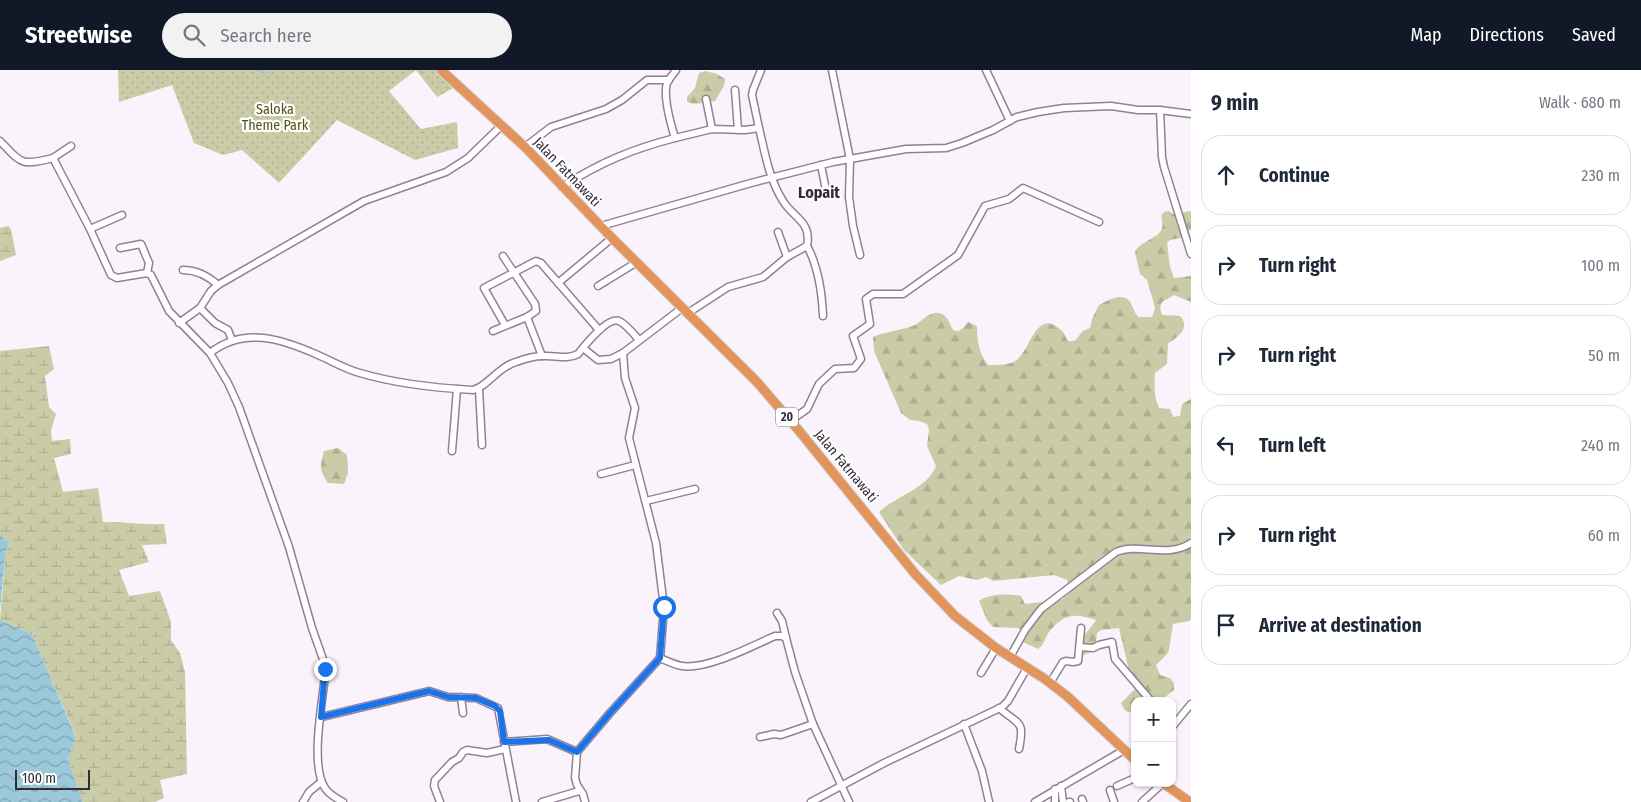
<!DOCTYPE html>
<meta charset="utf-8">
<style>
:root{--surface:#fff;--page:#f2f2f3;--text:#1f2937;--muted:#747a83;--line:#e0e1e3;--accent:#111827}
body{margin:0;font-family:"Fira Sans Condensed",sans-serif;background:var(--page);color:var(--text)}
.controls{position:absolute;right:15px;bottom:15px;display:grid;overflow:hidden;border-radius:10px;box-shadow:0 1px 4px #0004}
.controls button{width:45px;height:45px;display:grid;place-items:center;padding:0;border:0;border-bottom:1px solid var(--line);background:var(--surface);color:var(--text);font:25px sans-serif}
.scale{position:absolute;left:15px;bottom:12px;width:75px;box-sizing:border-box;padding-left:5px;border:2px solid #322c34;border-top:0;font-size:14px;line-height:18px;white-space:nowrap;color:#322c34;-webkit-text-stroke:4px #fff;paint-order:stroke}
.stop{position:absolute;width:15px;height:15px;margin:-11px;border:4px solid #1a73e8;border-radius:50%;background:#fff}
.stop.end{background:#1a73e8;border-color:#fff;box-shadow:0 1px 5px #0008}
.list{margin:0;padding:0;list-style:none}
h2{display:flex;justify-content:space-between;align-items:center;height:65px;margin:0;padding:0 20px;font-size:21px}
h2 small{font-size:16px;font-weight:400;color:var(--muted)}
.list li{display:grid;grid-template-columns:32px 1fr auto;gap:15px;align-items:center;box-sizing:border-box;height:80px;margin:0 10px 10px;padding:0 10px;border:1px solid var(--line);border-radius:20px}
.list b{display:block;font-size:19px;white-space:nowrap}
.list em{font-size:16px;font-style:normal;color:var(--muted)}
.icon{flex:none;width:28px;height:28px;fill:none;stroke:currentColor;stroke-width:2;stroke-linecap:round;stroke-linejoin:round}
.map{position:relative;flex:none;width:1191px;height:732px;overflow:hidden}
header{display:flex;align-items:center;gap:30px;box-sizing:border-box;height:70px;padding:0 25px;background:var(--accent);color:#fff}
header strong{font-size:24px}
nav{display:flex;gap:28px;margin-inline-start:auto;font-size:18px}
.search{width:350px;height:45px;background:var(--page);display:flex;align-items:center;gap:12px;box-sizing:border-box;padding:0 18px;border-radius:28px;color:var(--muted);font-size:19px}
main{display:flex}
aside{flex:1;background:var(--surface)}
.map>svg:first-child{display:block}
.grass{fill:url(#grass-dots)}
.forest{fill:url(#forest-firs)}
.wetland{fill:url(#wetland-marsh)}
.water{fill:url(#water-waves)}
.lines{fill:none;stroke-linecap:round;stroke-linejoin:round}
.stream{stroke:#9cc9da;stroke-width:1}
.minor-casing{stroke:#908195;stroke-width:9}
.highway-casing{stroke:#d6d5d6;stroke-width:11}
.minor{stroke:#fff;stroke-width:6}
.highway{stroke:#e1945c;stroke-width:9}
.route{stroke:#1a73e8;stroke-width:6}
.labels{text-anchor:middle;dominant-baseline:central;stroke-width:4.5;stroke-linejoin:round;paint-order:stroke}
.shield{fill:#fff;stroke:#706b71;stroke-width:1}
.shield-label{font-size:12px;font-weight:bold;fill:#322c34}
.park-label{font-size:14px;fill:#525414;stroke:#fff}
.street-label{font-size:14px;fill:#322c34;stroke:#fff}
.quarter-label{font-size:16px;font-weight:bold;fill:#322c34;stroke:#fff}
</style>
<header>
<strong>Streetwise</strong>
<div class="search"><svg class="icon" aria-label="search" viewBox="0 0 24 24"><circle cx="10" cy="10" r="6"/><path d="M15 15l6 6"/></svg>Search here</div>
<nav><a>Map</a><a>Directions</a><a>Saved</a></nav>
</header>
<main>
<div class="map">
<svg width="1191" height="732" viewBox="0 0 1191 732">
<defs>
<pattern id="grass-dots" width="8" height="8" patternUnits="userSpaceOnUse" patternTransform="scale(1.25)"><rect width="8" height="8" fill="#c9cca7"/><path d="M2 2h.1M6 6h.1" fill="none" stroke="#adaf90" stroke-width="1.8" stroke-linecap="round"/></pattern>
<pattern id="forest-firs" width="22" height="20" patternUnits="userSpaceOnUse" patternTransform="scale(1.25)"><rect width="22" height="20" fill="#c9cca7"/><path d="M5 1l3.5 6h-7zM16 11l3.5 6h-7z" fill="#adaf90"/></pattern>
<pattern id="wetland-marsh" width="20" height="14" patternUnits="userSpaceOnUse" patternTransform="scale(1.25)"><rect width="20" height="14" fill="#c9cca7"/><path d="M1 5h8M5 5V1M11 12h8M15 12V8" fill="none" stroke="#adaf90"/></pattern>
<pattern id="water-waves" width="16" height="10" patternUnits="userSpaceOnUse" patternTransform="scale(1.25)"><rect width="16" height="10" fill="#9cc9da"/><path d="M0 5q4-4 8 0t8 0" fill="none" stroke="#80a3b2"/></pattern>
</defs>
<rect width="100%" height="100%" fill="#faf3fc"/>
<path class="grass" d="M118 0H438L457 16 437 27 416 0 389 21 421 59 457 52 458 78 415 90 337 50 279 113 242 80 223 85 194 73 172 15 119 32Z"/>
<g class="forest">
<path d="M705 1 717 4 725 9 724 16 715 31C706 33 696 35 687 32V27L695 18 699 3Z"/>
<path d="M1169 141 1173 144 1191 141V160L1183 162 1184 167 1170 170 1167 173 1170 197 1174 208 1191 206V232L1174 225C1164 232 1157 230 1162 245L1180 246C1191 257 1178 268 1168 273L1167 294 1155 303C1154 316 1154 327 1159 338L1170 339 1173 347 1180 346 1182 334 1191 329V549L1189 551 1173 554 1169 580 1167 584 1156 595 1160 605 1170 608 1174 613V620L1160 631H1135V642C1127 644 1124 640 1121 633L1137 617 1129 601 1119 558 1101 560 1097 563 1095 580 1082 586C1076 569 1087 564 1096 550 1075 543 1064 543 1049 562 1045 568 1044 575 1038 579L1023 572 1026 563 1018 558 993 557 987 550 979 531C991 523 1008 524 1021 526L1025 534 1061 530 1070 523 1067 510 1054 505 993 511 986 507 977 510 959 506 941 515 904 480 879 442C896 426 928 418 936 396L927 376 929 359 927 354 919 351 910 350 901 343 874 281 873 267C886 261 901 261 915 255 922 251 930 241 939 243 948 245 949 253 953 260 961 263 962 258 968 252L977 256C977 270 979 284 988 295 997 295 1010 296 1018 289 1031 277 1037 237 1062 261 1065 264 1065 267 1068 271 1078 273 1077 266 1083 261 1085 260 1088 259 1090 258L1092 249 1099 235C1107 231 1123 221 1130 232 1133 237 1134 242 1138 247H1152L1155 239 1153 230 1147 210 1140 204 1135 182C1140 171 1160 168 1162 158 1163 155 1162 149 1161 146L1164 142Z"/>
<path d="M338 378 347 385 348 403 344 414 328 413C319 400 320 396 324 381Z"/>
</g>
<g class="wetland">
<path d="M8 156 11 159 16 185 0 191V158Z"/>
<path d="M49 276 54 299 45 306 49 337 56 344 51 360 52 371 70 369 71 384 54 388 63 422 98 418 103 452C124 452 143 455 164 454L167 474 142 475 149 492 119 500 129 526 160 521 171 552V570L180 583 185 602 187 704 160 710 164 728 155 732H83L68 689 76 666 32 564 0 550 5 487 9 474 0 465V281Z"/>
</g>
<g class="water">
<path d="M0 465 9 473 5 487 0 540Z"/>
<path d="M0 550 32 564 76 667 68 689 83 732H0Z"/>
</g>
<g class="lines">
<path class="stream" d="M256 0 271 3 274 0"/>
<g class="minor-casing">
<g id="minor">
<path d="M832 0 850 89 849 127 853 156 860 185"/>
<path d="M986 0 1010 51"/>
<path d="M735 20 738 60"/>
<path d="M706 29 712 59"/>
<path d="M1160 40 1162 87 1164 97 1191 184"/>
<path d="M759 58 752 25 753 20 761 0"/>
<path d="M675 68 712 59 745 60 759 58C765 83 769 109 783 131 793 148 812 151 807 176L787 187 763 207 728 217 688 243"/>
<path d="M0 71C22 94 21 96 53 88L90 159 111 205 117 208 147 203 151 205 169 241 210 283C244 256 282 269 318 285 332 291 345 299 360 303 397 314 435 318 473 320 487 317 498 297 516 292 524 289 534 286 543 286 555 285 567 290 578 284 585 275 608 246 619 251 626 254 634 264 639 270"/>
<path d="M525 77 551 57 606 39 622 30 647 10H669"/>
<path d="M53 88 71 76"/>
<path d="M821 95 826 120"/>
<path d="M562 117C599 93 632 79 675 68 671 55 663 26 667 13 669 8 674 4 676 0"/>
<path d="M601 156 751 113 833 92 906 79 946 78 962 73 993 60 1017 47 1038 42 1064 38 1111 36 1138 40H1160L1191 44"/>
<path d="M90 159 122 145"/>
<path d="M778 162 787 187"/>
<path d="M807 176C818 196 822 223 823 246"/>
<path d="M120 178 141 174 149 193 147 203"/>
<path d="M183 200C196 200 208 206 218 215"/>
<path d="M558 213 612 168"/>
<path d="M598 216 637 192"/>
<path d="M200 238 215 253 228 260 232 270"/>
<path d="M527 247 542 286"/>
<path d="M179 253 200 238 211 221 218 215 364 131 446 102 468 88 501 56"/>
<path d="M505 255 484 218 536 191 541 193 599 260"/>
<path d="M493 261 527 247 536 241 535 234 503 186"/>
<path d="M583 278 598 290 611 289 623 283 682 238"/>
<path d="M210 283 228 313 239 337 289 477 312 558 324 592 325 606C322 634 310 696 325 718 329 725 337 728 343 732"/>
<path d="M479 319 482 375"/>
<path d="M790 351 807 339 819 314 835 299 854 298 861 289 853 266 870 254 866 229 873 224H903L958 185 985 136 1009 129 1023 118 1099 152"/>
<path d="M452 381 457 319"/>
<path d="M601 404 635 395"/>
<path d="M646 431 695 419"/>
<path d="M777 543 782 551 786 568"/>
<path d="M1080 577 1093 578 1099 575 1112 572 1115 589 1151 631"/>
<path d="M1010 587 1025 560 1041 539 1116 482C1138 472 1167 489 1191 473"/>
<path d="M660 588C667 591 675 595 682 596 707 600 752 576 775 566H782L786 568 795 602 813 654 849 732"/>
<path d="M981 603 996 578"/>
<path d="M1050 613 1063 592 1066 591 1073 592 1078 591 1081 558"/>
<path d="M461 627 463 643"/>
<path d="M999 638C1019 655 1025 650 1019 679"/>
<path d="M321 647 429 621 448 627 476 628 498 638 516 732"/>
<path d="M964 654 982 701 989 732"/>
<path d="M1172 657 1191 634"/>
<path d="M760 667 774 664 781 665 813 654"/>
<path d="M504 672 547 669 577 682"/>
<path d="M1061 716 1063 732"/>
<path d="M1117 716 1135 708"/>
<path d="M1055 719V732"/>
<path d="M1110 720 1114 732"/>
<path d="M1082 729 1083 732"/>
<path d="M303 732 309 722 321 712"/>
<path d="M440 732 434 716 435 710 452 692 459 688 463 682 467 680 487 683 505 679"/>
<path d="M542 732 579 721"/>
<path d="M585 732 583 724 577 715 575 708 577 682 610 643 660 588 664 537 656 473 629 368 635 338 625 308 623 283"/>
<path d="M811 732 884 693 1002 637 1008 631 1027 598"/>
<path d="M1035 732 1124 680"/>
<path d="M1069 732H1070"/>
<path d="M1142 732 1163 713"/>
</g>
</g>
<g class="highway-casing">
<g id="highway">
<path d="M441 0 525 77 612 168 757 312 800 362 916 505 955 546 996 578 1045 609 1068 627 1135 690"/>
<path d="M1163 713 1190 732"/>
</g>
</g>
<use href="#minor" class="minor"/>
<use href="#highway" class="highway"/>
</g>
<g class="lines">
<path class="route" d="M325 599 321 647 429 621 448 627 476 628 495 636 500 641 504 672 549 670 577 682 610 643 660 588 664 537"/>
</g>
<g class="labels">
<rect class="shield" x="776" y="337.5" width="22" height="19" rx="4"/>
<g class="shield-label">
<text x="787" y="347">20</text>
</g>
<g class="park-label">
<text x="275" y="39">Saloka<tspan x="275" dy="16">Theme Park</tspan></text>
</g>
<g class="street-label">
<text transform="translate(567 102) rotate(46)">Jalan Fatmawati</text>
<text transform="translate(846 396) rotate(50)">Jalan Fatmawati</text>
</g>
<g class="quarter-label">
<text x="819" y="122">Lopait</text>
</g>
</g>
</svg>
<div class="controls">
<button>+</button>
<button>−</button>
</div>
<div class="scale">100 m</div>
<div class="stop" style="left:664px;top:537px"></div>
<div class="stop end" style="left:325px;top:599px"></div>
</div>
<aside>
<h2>9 min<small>Walk · 680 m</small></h2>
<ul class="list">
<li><svg class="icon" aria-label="ahead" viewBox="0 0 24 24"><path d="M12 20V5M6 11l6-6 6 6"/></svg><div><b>Continue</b></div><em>230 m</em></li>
<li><svg class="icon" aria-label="right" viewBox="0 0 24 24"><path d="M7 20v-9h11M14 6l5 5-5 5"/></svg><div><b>Turn right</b></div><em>100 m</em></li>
<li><svg class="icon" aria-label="right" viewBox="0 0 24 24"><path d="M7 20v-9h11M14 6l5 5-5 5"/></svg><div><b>Turn right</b></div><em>50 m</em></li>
<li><svg class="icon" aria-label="left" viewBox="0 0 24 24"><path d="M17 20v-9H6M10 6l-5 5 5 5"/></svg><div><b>Turn left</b></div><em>240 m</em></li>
<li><svg class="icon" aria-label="right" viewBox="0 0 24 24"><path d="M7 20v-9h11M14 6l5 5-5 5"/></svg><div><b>Turn right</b></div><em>60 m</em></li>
<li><svg class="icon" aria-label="arrive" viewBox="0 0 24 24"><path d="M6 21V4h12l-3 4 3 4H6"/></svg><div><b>Arrive at destination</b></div></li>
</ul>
</aside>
</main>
